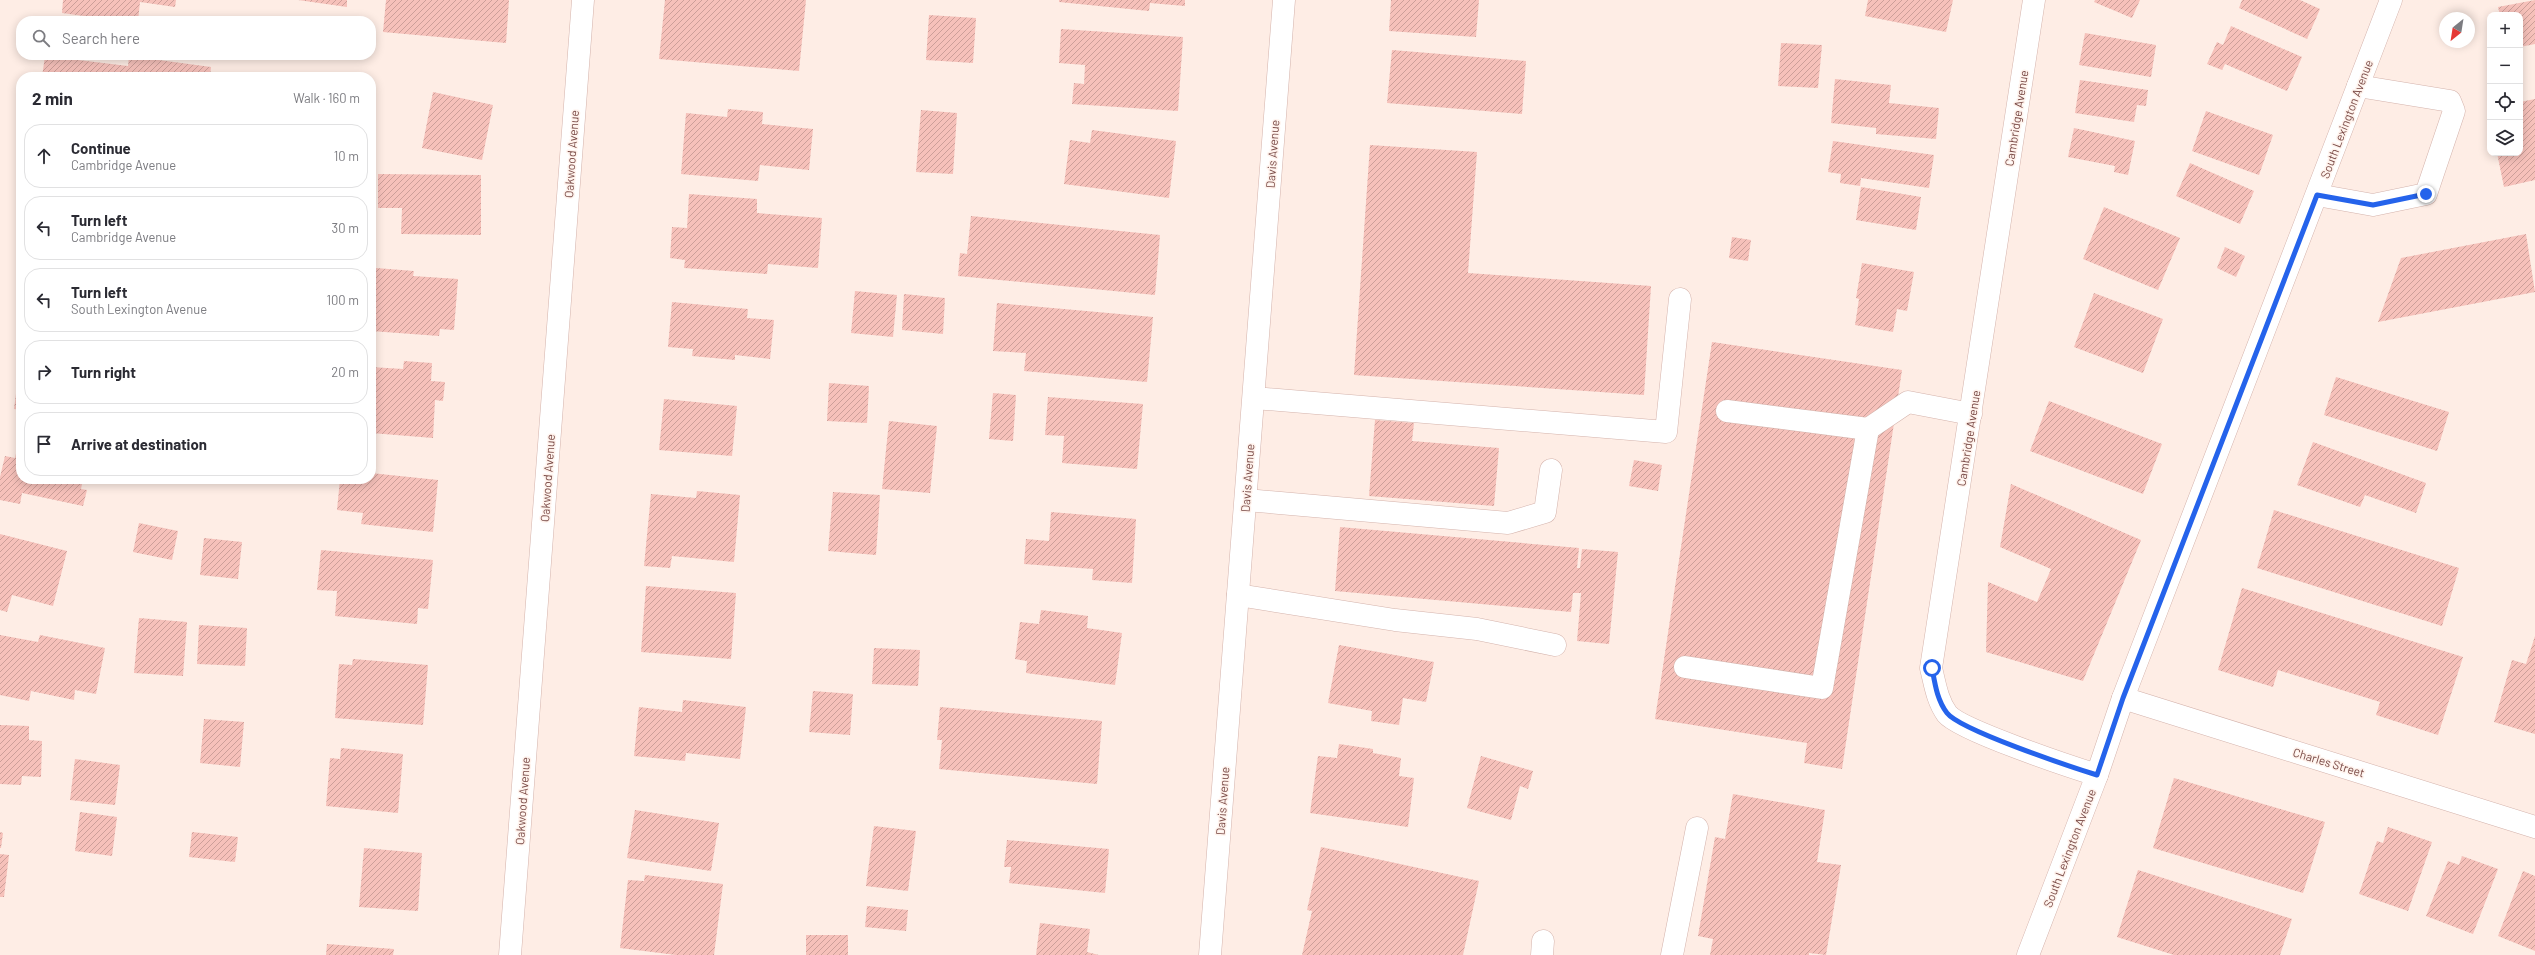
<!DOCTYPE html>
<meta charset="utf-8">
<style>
:root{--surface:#fff;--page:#f2f2f3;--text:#2b2b33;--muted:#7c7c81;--line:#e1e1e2}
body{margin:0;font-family:Barlow,sans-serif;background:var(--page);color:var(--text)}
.controls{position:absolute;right:12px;top:12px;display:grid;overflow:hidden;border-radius:8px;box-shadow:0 2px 10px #0003}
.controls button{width:36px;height:36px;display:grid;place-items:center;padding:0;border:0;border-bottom:1px solid var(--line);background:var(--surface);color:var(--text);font:20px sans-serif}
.compass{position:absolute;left:2439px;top:12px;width:36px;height:36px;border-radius:50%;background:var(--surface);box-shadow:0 2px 10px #0003;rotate:210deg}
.stop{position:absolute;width:12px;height:12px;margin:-9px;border:3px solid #2563eb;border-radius:50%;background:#fff}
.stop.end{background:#2563eb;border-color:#fff;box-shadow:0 1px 4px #0008}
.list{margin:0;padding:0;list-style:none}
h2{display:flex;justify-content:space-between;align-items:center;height:52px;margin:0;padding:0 16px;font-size:17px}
h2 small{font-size:13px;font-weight:400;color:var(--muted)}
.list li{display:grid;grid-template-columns:26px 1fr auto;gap:12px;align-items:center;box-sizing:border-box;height:64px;margin:0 8px 8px;padding:0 8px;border:1px solid var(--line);border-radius:16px}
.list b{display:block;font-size:15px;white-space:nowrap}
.list p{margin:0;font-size:13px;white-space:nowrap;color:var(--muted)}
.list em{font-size:13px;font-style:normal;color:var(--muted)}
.icon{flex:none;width:22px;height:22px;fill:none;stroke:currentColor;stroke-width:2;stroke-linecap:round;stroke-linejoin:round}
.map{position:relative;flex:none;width:2535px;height:955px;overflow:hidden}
.search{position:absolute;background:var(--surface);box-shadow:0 2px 10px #0003;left:16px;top:16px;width:360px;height:44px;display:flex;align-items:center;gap:10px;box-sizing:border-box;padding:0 14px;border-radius:16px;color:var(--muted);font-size:15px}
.panel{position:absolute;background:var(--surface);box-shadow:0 2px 10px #0003;left:16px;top:72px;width:360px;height:412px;border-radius:16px}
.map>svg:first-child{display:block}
.building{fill:url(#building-hatch)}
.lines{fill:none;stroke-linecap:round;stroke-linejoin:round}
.minor-casing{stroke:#d4b3ac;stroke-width:23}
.minor{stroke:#fff;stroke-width:22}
.route{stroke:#2563eb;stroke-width:5}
.labels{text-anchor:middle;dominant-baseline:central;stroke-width:3;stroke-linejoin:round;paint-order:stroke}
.street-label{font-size:12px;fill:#7a4b47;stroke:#fff3ed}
</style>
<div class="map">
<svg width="2535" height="955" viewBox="0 0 2535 955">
<defs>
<pattern id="building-hatch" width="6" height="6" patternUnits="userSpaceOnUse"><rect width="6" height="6" fill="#f6c1ba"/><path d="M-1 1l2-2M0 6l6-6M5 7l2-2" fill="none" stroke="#cc9f99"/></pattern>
</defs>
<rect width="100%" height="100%" fill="#feede5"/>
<g class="building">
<path d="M63 0H176L175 7 140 2 138 21H121L62 13Z"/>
<path d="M298 0H347V7Z"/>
<path d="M386 0H509L506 43 383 32Z"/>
<path d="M665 0H806L799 71 659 59Z"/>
<path d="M1059 0H1185V6L1150 3 1149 11 1059 2Z"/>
<path d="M1391 0H1479L1476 37 1389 31Z"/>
<path d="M1868 0H1953L1946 32 1865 16Z"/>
<path d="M2095 0H2140L2132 18 2094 2Z"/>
<path d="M2242 0H2300L2320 9 2307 39 2239 8Z"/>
<path d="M2535 0V44L2520 47V15H2500L2498 7Z"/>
<path d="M929 15 976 18 973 63 926 60Z"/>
<path d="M2231 26 2302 57 2287 91 2225 64 2222 70 2207 64 2217 42 2223 45Z"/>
<path d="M1061 29 1183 37 1178 111 1072 104 1074 83 1084 84 1085 65 1059 63Z"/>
<path d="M2085 33 2156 45 2151 77 2079 65Z"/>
<path d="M1781 43 1822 45 1818 88 1778 86Z"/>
<path d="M1392 50 1526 61 1522 114 1387 103Z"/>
<path d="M45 56 128 66 129 56 211 67 210 77H42Z"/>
<path d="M291 74 307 76V77H291Z"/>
<path d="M1835 79 1891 85 1889 103 1939 108 1936 139 1876 134V128L1831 123Z"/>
<path d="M2080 80 2148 90 2146 106 2137 105 2134 122 2075 113Z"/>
<path d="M433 92 493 105 482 160 422 148Z"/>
<path d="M2535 99V180L2504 187 2497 153H2520V102Z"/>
<path d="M728 109 763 112 762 124 813 129 809 170 760 165 758 181 681 174 686 113 727 117Z"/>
<path d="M921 110 957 113 953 174 916 172Z"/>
<path d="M2206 111 2273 135 2259 175 2192 151Z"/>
<path d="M2074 128 2135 141 2128 175 2114 172 2115 166 2068 157Z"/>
<path d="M1092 130 1176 141 1169 198 1064 184 1070 140 1090 143Z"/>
<path d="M1833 141 1934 155 1929 188 1861 178 1860 186 1840 183 1841 174 1828 172Z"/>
<path d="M1370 145 1477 152 1468 273 1651 286 1644 395 1354 375Z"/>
<path d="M2190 163 2254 191 2240 224 2176 196Z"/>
<path d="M378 174 481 175V235L401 234 402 208H378Z"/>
<path d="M1861 187 1921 197 1916 230 1856 220Z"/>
<path d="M689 194 757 199V213L822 218 818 268 768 264 767 274 684 268 685 260 670 258 672 227 687 228Z"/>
<path d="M2104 207 2180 238 2158 290 2083 259Z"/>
<path d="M971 216 1160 235 1155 295 958 276 960 253 967 254Z"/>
<path d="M2526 234 2535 292 2378 322 2401 258Z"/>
<path d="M1732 237 1751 240 1748 261 1729 258Z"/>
<path d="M2225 247 2245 256 2236 277 2217 268Z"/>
<path d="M1862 263 1914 272 1907 311 1897 309 1893 332 1855 325 1859 299 1856 298Z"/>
<path d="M376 268 414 271 413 276 458 279 454 330 440 329 439 336 371 331V288H374Z"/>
<path d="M855 291 897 295 893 337 851 333Z"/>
<path d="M2094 293 2163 319 2143 373 2074 347Z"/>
<path d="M904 294 945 298 943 334 902 330Z"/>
<path d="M672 302 748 309 747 318 774 320 770 359 735 355V360L692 356 693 349 668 347Z"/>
<path d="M997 303 1153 317 1147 382 1024 371 1026 353 993 351Z"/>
<path d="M1712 342 1902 370 1842 769 1804 763 1807 743 1655 719Z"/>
<path d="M404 361 432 363 431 381 445 382 443 401 435 400 433 438 371 433V367L403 369Z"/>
<path d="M20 363H21V410L14 409Z"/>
<path d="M2336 377 2449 412 2437 451 2324 415Z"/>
<path d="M829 383 869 386 867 423 827 421Z"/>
<path d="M993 393 1016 395 1013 441 989 439Z"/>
<path d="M1048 397 1143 404 1137 469 1062 463 1064 436 1045 435Z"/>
<path d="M664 399 737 406 732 456 659 450Z"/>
<path d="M2049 401 2162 444 2143 494 2030 451Z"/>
<path d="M1375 420 1414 423 1412 441 1499 448 1494 506 1369 496Z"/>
<path d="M889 421 937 426 930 493 882 489Z"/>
<path d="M20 434 21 479H83L81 489 87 490 83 506 22 493 20 504 0 500V477L5 456 15 458Z"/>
<path d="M2313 442 2426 483 2416 513 2365 495 2360 507 2297 485Z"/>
<path d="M1634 460 1662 465 1658 491 1629 486Z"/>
<path d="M371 473 438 480 433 532 361 524 363 513 337 510 340 479 365 481 371 479Z"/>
<path d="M2011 484 2141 540 2083 681 1986 652 1988 582 2037 602 2051 569 2000 547Z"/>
<path d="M697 491 740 495 734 562 672 556 670 568 644 566 651 494 696 498Z"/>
<path d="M833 492 880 495 876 555 828 551Z"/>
<path d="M2274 510 2459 568 2442 626 2257 568Z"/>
<path d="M1051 512 1136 519 1132 583 1092 580 1093 569 1024 564 1026 539 1049 541Z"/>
<path d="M139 523 178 531 172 560 133 552Z"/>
<path d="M1340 527 1579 548 1577 568H1580L1582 549 1618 552 1609 644 1577 641 1581 593H1573L1571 612 1335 591Z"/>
<path d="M0 534 67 551 53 606 12 595 7 612 0 610Z"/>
<path d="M204 538 242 542 238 579 200 575Z"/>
<path d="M321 550 433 560 428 609 418 608 417 624 335 616 337 591 317 590Z"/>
<path d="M646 586 736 593 731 659 641 652Z"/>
<path d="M2242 588 2463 657 2438 735 2376 715 2380 702 2278 670 2273 687 2218 670Z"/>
<path d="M1041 610 1088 616 1087 628 1122 633 1115 685 1026 673 1027 661 1015 659 1020 622 1039 624Z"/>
<path d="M139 618 187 622 183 676 134 673Z"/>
<path d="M199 625 247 628 245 666 197 664Z"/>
<path d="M0 635 38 642 40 635 105 648 96 694 75 690 74 700 31 691 29 701 0 695Z"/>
<path d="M2535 636V734L2494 722 2512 660 2526 664Z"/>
<path d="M1339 645 1434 662 1426 702 1403 698 1399 725 1371 721 1372 711 1328 703Z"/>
<path d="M874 648 920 650 918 686 872 684Z"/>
<path d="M353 659 428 665 423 725 335 718 339 664 352 665Z"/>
<path d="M813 691 853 694 850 735 809 732Z"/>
<path d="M683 700 746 707 740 759 686 753 685 761 634 756 639 707 682 712Z"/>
<path d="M940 707 1102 721 1097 784 939 769 942 740H937Z"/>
<path d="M204 719 244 722 240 767 200 763Z"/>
<path d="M0 725 29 726V740L42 741 41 777 22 776 21 785 0 784Z"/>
<path d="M1339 744 1373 749V753L1401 758 1399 776 1414 778 1408 827 1310 813 1318 756 1337 758Z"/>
<path d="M341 748 403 754 398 813 326 806 330 758 340 759Z"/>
<path d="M1481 756 1533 771 1528 789 1520 786 1511 820 1467 808Z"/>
<path d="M75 759 120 765 115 805 70 800Z"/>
<path d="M2174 778 2325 822 2303 893 2153 848Z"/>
<path d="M1733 794 1825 810 1817 862 1841 865 1826 955 1809 953V955H1710L1713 939 1698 936 1715 837 1725 839Z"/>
<path d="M635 810 719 823 711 871 627 858Z"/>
<path d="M80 812 117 817 112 856 75 851Z"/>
<path d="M874 826 916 831 908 891 866 886Z"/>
<path d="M2388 827 2432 842 2408 911 2359 894 2377 841 2383 843Z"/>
<path d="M0 832 3 833 1 848H0Z"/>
<path d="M192 832 238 837 235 862 189 857Z"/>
<path d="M1007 840 1109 849 1105 893 1009 883 1011 867H1004Z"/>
<path d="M1321 847 1479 881 1463 955H1302L1312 911 1307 910Z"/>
<path d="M364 848 422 853 418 911 359 907Z"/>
<path d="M0 854 9 855 4 897H0Z"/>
<path d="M2462 856 2498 869 2473 934 2426 916 2448 861 2459 865Z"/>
<path d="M2138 870 2292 919 2280 955H2174L2117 937Z"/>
<path d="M2523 871 2535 876V951L2498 936Z"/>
<path d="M645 875 723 884 714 955H676L620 948 628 880 644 881Z"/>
<path d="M867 906 908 910 906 931 865 927Z"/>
<path d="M1040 923 1090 929 1087 952 1099 955H1036Z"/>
<rect x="806" y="935" width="42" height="20"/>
<path d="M327 944 394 949 393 955H326Z"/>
</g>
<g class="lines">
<g class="minor-casing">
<g id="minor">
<path d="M2034 0 1931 668C1935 684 1937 700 1947 714 1960 730 2071 767 2097 775"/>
<path d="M2317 195 2373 205 2426 194 2454 111 2450 101 2358 86"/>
<path d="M1254 398 1666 432 1680 299"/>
<path d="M1727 411 1868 429 1908 402 1971 414"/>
<path d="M1246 500 1508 523 1545 512 1551 470"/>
<path d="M1238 595 1395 620 1477 629 1555 645"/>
<path d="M1685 667 1822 688 1868 429"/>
<path d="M2123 698 2535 827"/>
<path d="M510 955 583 0"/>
<path d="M1210 955 1284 0"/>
<path d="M1542 955 1543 941"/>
<path d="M1672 955 1697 828"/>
<path d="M2028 955 2097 775 2123 698 2391 0"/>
</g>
</g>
<use href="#minor" class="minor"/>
</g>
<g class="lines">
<path class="route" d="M1932 668C1935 684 1937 700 1947 713 1960 730 2071 767 2097 775L2123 698 2317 195 2373 205 2426 194"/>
</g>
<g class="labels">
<g class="street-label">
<text transform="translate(2016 118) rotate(-81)">Cambridge Avenue</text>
<text transform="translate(2346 119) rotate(-69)">South Lexington Avenue</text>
<text transform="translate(571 154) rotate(-86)">Oakwood Avenue</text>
<text transform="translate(1272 154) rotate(-86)">Davis Avenue</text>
<text transform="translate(1968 438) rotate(-81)">Cambridge Avenue</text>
<text transform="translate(547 478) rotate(-86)">Oakwood Avenue</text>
<text transform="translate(1247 478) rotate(-86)">Davis Avenue</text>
<text transform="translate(2329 762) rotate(17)">Charles Street</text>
<text transform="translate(522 801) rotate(-86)">Oakwood Avenue</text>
<text transform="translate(1222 801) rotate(-86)">Davis Avenue</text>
<text transform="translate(2069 848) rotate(-69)">South Lexington Avenue</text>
</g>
</g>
</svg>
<div class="controls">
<button>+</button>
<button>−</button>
<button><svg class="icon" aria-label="locate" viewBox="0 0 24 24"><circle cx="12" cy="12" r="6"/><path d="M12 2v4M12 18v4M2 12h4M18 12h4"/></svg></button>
<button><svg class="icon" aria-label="layers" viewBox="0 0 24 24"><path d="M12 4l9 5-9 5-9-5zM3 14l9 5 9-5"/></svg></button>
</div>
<svg class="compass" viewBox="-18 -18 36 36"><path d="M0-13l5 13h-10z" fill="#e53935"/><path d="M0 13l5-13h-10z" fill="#7c7c81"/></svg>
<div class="stop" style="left:1932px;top:668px"></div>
<div class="stop end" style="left:2426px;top:194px"></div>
<div class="search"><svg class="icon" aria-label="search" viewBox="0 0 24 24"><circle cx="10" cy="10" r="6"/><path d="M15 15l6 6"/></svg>Search here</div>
<section class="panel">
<h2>2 min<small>Walk · 160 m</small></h2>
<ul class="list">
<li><svg class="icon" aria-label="ahead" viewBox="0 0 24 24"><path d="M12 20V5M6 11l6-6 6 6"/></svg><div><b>Continue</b><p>Cambridge Avenue</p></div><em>10 m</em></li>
<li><svg class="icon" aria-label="left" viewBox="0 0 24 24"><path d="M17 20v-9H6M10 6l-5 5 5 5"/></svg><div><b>Turn left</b><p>Cambridge Avenue</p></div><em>30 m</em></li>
<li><svg class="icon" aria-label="left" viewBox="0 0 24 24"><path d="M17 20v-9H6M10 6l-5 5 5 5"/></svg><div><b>Turn left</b><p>South Lexington Avenue</p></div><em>100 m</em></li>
<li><svg class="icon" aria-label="right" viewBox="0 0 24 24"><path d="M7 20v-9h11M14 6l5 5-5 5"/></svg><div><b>Turn right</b></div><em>20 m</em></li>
<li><svg class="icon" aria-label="arrive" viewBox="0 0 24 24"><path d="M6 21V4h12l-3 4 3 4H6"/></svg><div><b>Arrive at destination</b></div></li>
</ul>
</section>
</div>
